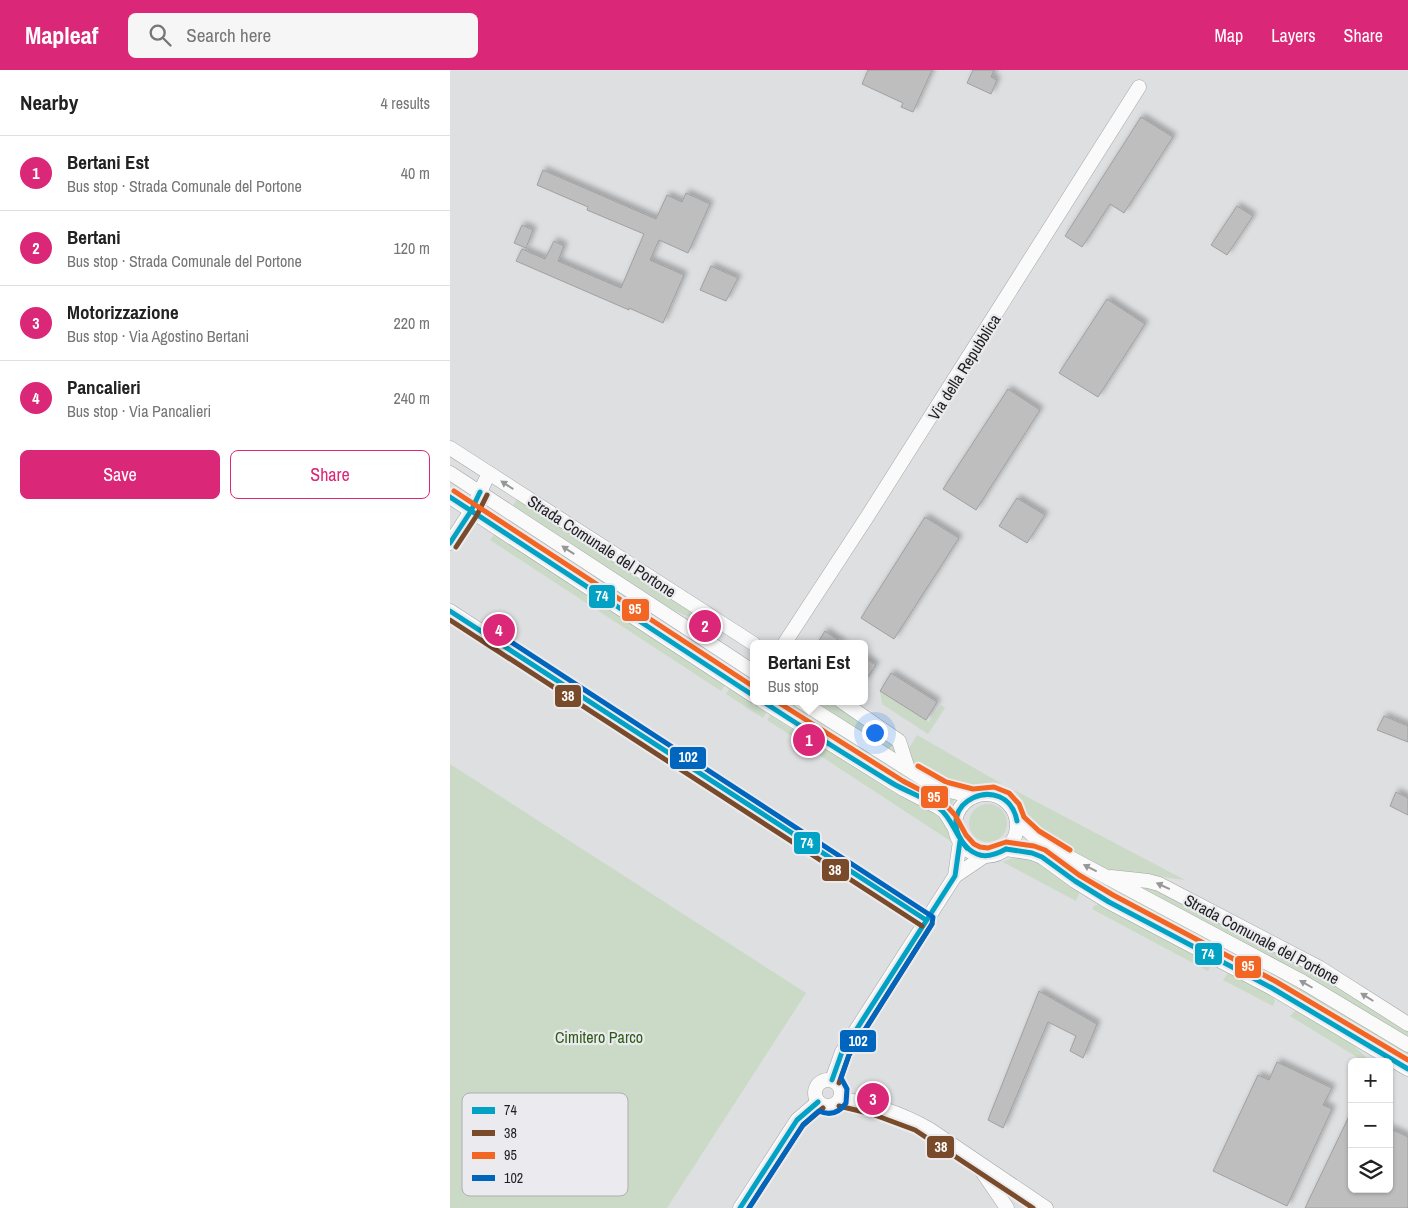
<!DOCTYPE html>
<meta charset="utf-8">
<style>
:root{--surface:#fff;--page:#f6f6f6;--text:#222;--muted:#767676;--line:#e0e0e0;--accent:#db2777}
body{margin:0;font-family:"Archivo Narrow",sans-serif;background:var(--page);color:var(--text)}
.controls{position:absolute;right:15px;bottom:15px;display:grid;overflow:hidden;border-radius:8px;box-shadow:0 1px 4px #0004}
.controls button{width:45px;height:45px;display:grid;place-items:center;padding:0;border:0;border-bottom:1px solid var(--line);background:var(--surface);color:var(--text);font:25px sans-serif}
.you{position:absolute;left:424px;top:662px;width:18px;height:18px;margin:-12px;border:4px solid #fff;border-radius:50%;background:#1a73e8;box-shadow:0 0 0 8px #1a73e833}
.badge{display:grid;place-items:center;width:32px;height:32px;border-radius:50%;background:var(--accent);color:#fff;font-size:16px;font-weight:700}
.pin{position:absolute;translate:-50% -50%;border:2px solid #fff;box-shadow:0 1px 5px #0006}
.popup{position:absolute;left:300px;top:570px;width:118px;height:65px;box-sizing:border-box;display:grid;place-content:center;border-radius:8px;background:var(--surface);filter:drop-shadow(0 1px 4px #0005);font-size:16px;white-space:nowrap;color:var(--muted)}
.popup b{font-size:19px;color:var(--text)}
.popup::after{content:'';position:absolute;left:50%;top:100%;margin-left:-10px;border:10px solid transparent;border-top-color:var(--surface)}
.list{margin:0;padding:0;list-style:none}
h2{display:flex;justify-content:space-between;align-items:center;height:65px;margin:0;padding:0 20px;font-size:21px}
h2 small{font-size:16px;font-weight:400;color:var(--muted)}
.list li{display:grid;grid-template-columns:32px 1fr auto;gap:15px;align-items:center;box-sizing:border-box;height:75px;padding:0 20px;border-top:1px solid var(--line)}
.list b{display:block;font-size:19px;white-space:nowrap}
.list p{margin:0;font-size:16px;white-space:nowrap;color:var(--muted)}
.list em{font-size:16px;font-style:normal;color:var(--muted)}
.actions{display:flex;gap:10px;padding:15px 20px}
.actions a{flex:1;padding:11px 0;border:1px solid var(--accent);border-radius:8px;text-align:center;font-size:18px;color:var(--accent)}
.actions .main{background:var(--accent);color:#fff}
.icon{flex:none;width:28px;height:28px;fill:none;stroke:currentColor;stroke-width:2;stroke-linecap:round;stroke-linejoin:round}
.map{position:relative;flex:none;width:958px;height:1138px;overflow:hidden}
header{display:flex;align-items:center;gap:30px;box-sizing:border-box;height:70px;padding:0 25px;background:var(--accent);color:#fff}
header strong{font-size:24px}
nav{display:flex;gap:28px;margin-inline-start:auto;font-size:18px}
.search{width:350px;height:45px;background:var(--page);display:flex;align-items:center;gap:12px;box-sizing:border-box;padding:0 18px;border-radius:8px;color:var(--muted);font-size:19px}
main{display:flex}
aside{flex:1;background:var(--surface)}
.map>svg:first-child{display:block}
.green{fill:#cadac6}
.building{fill:#bfbebf;stroke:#a1a0a1;filter:url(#shadow)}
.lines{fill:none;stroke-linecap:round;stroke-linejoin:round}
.minor-casing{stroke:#a5a6a7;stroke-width:15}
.minor{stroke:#fafafa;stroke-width:14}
.bus-1-casing{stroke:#ebebef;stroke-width:9}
.bus-2-casing{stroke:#ebebef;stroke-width:9}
.bus-3-casing{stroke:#ebebef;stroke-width:9}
.bus-4-casing{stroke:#ebebef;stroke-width:9}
.bus-1{stroke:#02a2c5;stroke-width:5}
.bus-2{stroke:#7a4b2a;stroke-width:5}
.bus-3{stroke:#f26522;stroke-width:5}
.bus-4{stroke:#0065bd;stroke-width:5}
.oneway{fill:#979798}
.labels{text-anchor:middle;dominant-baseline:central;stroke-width:4.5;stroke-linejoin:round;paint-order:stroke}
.street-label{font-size:16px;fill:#1f1f21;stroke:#ebebef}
.park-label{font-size:16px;fill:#2c5c14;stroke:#ebebef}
.key{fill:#ebebef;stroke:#aeaeb1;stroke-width:1}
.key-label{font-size:14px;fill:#1f1f21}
.line-badge{stroke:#ebebef;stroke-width:2}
.badge-label{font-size:14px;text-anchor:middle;font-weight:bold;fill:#fff}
</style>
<header>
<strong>Mapleaf</strong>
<div class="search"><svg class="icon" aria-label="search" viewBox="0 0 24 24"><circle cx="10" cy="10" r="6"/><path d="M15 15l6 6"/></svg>Search here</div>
<nav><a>Map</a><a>Layers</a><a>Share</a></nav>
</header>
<main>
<aside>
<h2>Nearby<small>4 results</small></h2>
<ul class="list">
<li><span class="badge">1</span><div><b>Bertani Est</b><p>Bus stop · Strada Comunale del Portone</p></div><em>40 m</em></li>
<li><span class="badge">2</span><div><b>Bertani</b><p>Bus stop · Strada Comunale del Portone</p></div><em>120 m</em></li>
<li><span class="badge">3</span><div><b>Motorizzazione</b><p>Bus stop · Via Agostino Bertani</p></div><em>220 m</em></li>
<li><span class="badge">4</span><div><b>Pancalieri</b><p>Bus stop · Via Pancalieri</p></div><em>240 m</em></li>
</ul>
<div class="actions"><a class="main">Save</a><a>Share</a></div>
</aside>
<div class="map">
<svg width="958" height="1138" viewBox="0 0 958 1138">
<defs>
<filter id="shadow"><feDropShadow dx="3.5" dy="-3.5" stdDeviation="2.5" flood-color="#0004"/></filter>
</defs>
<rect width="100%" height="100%" fill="#dedfe1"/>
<g class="green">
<path d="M68 428 256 550 254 553 223 540 63 435Z"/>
<path d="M45 463 277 613 271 621 40 470Z"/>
<path d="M132 501 177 524 208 547 160 522 130 503Z"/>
<path d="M281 616 318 640 313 648 276 624Z"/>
<path d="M430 621 479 652 491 635 495 638 478 664 432 634Z"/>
<path d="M331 631H342L483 722 504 729 500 739 490 730 455 715 337 638Z"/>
<path d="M365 631H382L442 670 449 687Z"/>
<path d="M320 645 357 669 354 674 317 650Z"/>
<path d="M467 665 552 714C537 711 532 714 517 717 507 719 470 704 464 695 461 691 460 685 458 680Z"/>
<path d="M363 669 448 724 486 743 496 755 502 772 357 677Z"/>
<path d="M0 694 356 923 217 1138H0Z"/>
<path d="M564 720 735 810 655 799 590 764 580 752 573 731Z"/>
<circle cx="538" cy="753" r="19"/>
<path d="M565 787 586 791 628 820 629 824 626 831 553 792Z"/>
<path d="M608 789 867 926 958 982V992L648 819 607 791Z"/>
<path d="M682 813 706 816 852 894 958 958V968Z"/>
<path d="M650 834 756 891 760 897 758 901 642 839 645 835Z"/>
<path d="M778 903 822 925 825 931 823 936 773 910Z"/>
<path d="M846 940 897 969 921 992H915L840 946Z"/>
</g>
<g class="building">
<path d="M418 0H482L463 42 451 37 453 33 412 14Z"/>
<path d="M523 0H544L541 7 547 10 541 24 517 13Z"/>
<path d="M691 47 723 67 674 143 660 134 632 177 615 166Z"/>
<path d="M93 100 206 149 217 125 232 132 236 123 260 134 238 183 209 170 200 190 234 205 213 253 179 238V240L66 191 72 179 95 189 104 171 114 176 108 191 171 218 194 164 137 140 138 137 87 115Z"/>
<path d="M787 136 803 146 777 185 761 175Z"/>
<path d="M72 155 83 160 76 178 64 173Z"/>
<path d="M261 196 288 208 276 231 250 220Z"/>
<path d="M657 229 695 254 648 327 609 303Z"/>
<path d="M558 319 590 340 526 440 493 419Z"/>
<path d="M567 428 595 445 577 473 549 456Z"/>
<path d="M475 447 509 468 444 569 411 548Z"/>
<path d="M375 561 394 574H367Z"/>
<path d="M414 587 426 595 414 613Z"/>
<path d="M441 603 487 632 476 650 430 621Z"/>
<path d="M934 646 958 656V672L927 660Z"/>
<path d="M946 722 958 728V745L940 736Z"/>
<path d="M589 921 647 954 633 988 620 981 626 966 598 952 553 1058 538 1050Z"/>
<path d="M827 992 882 1018 873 1035 882 1039 837 1136 763 1101 808 1005 819 1010Z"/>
<path d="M902 1040V1119H939V1058L958 1067V1138H855Z"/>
</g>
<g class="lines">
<g class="minor-casing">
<g id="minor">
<path d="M0 378 304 574"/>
<path d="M0 403 304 602"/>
<path d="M0 427 304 626"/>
<path d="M0 473 21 441 39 403"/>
<path d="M0 541 476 850"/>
<path d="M334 574 417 447 689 17"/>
<path d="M312 631 453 719 488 737 495 742 506 760"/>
<path d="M350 631 483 715 493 719 523 727"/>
<path d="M391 631 449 671 458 699"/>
<circle cx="536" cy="755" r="31"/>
<path d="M567 751 589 771 853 912 958 975"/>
<path d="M556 779 582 783 592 787 625 811 659 832 822 918 958 999"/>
<path d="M505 806 536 785"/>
<path d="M661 807 698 811 709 814 870 898 958 954"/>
<circle cx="378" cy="1023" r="13"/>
<path d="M382 1010 392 982 505 806 510 771"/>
<path d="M390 1029C420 1033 452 1044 479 1059L596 1138"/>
<path d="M529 1097 557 1138"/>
<path d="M290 1138 347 1050 368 1032"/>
</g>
</g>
<use href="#minor" class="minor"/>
<g class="bus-1-casing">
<g id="bus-1">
<path d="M0 427 304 626"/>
<path d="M0 473 21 441 30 422"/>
<path d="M0 541 476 850"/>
<path d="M312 631C355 659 398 686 442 713 457 722 475 727 489 738 505 750 507 776 527 784 536 788 547 784 556 779"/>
<path d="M517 778C477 732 557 699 567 751"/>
<path d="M556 779 582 783 592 787 625 811 659 832 822 918 958 999"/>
<path d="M382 1010 392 982 505 806 510 771"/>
<path d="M290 1138 347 1050 368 1032"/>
</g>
</g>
<g class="bus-2-casing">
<g id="bus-2">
<path d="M6 477 27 445 37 425"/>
<path d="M0 550 472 856"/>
<path d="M389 1013 399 985 482 854"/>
<path d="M389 1036 422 1044 465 1060 583 1138"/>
<path d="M299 1138 353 1055 373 1038"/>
</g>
</g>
<g class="bus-3-casing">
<g id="bus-3">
<path d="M4 421 304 617"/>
<path d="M326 631 453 711 493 732 505 745 516 765 524 774 530 777 538 778 556 772 584 776 595 780 629 805 663 825 825 911 958 990"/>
<path d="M468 696 496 712 523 719 544 717 559 723 569 734 574 747 589 761 620 780"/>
</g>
</g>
<g class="bus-4-casing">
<path id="bus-4" d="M55 568 483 847 482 854 399 985 391 1008 397 1019 396 1033C389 1043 380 1046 369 1041L353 1055 299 1138"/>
</g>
<use href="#bus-1" class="bus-1"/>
<use href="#bus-2" class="bus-2"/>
<use href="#bus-3" class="bus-3"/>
<use href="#bus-4" class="bus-4"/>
</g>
<defs><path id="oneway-solid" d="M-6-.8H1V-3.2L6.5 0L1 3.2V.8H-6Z" transform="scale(1.25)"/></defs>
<g class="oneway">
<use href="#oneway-solid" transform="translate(57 415) rotate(-147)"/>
<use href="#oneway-solid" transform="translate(118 480) rotate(-147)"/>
<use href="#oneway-solid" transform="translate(640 798) rotate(-153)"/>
<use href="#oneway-solid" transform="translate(713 816) rotate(-155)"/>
<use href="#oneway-solid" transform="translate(856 914) rotate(-150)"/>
<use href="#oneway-solid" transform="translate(917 927) rotate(-148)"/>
</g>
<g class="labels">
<g class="street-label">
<text transform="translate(514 297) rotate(-58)">Via della Repubblica</text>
<text transform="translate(152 476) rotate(33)">Strada Comunale del Portone</text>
<text transform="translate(812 869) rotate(28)">Strada Comunale del Portone</text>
</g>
<g class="park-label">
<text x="149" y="967">Cimitero Parco</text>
</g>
</g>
<rect x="12" y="1023" width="166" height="103" rx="8" class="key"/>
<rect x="22" y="1037" width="23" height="7" fill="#02a2c5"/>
<rect x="22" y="1060" width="23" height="6" fill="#7a4b2a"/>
<rect x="22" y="1082" width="23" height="7" fill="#f26522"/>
<rect x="22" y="1105" width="23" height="6" fill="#0065bd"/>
<g class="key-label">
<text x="54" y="1045">74</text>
<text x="54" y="1068">38</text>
<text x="54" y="1090">95</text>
<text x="54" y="1113">102</text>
</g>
<g class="line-badge">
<rect x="138" y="514" width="28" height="25" rx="5" fill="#02a2c5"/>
<rect x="171" y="528" width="29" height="24" rx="5" fill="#f26522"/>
<rect x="104" y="614" width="28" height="24" rx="5" fill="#7a4b2a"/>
<rect x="219" y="676" width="38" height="24" rx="5" fill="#0065bd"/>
<rect x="470" y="715" width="29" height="24" rx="5" fill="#f26522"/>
<rect x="343" y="761" width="28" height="24" rx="5" fill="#02a2c5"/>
<rect x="371" y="788" width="29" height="24" rx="5" fill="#7a4b2a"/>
<rect x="744" y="872" width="29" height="24" rx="5" fill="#02a2c5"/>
<rect x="784" y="885" width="28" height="24" rx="5" fill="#f26522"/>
<rect x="389" y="959" width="38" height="24" rx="5" fill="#0065bd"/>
<rect x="476" y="1065" width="29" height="24" rx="5" fill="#7a4b2a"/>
</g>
<g class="badge-label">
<text x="152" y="531">74</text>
<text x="185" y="544">95</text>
<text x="118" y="631">38</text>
<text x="238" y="692">102</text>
<text x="484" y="732">95</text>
<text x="357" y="778">74</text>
<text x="385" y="805">38</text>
<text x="758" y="889">74</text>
<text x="798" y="901">95</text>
<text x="408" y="976">102</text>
<text x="491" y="1082">38</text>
</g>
</svg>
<div class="controls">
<button>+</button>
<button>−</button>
<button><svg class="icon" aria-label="layers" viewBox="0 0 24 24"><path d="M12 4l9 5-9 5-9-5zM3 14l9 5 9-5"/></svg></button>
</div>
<div class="you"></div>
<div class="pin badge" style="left:359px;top:670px">1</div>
<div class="popup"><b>Bertani Est</b>Bus stop</div>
<div class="pin badge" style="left:255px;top:556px">2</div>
<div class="pin badge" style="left:423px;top:1029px">3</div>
<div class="pin badge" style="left:49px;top:560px">4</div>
</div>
</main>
